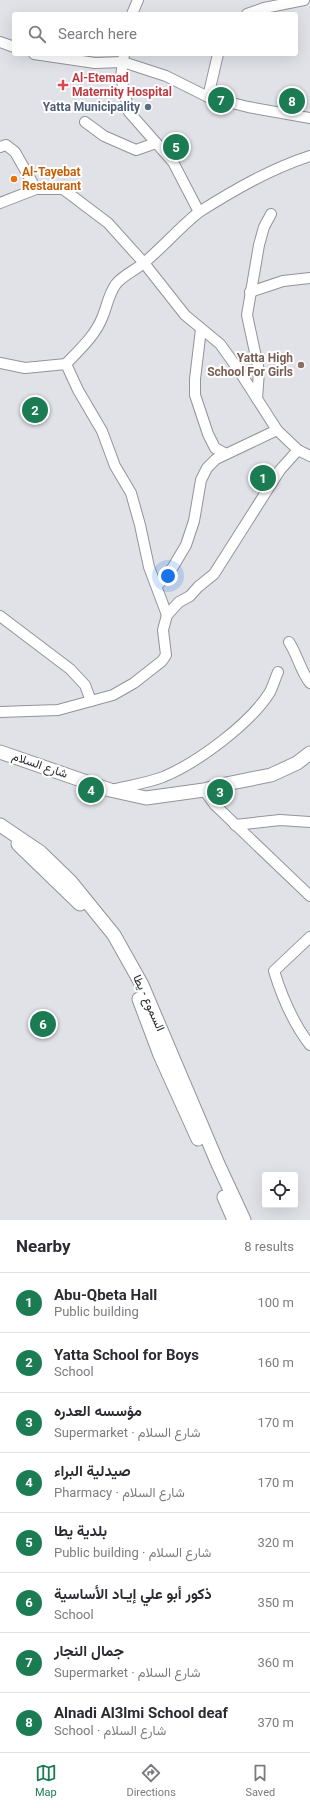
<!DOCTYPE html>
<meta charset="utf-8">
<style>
:root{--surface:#fff;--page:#f2f2f3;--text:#2b2b33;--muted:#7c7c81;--line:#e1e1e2;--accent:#1b7b52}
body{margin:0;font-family:Roboto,Vazirmatn,sans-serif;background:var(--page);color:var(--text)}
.controls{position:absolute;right:12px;bottom:12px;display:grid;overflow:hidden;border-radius:4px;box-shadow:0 4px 16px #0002}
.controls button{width:36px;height:36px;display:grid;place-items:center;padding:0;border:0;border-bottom:1px solid var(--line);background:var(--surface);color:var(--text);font:20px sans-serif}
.you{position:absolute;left:168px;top:576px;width:14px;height:14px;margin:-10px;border:3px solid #fff;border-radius:50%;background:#1a73e8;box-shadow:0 0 0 6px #1a73e833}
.badge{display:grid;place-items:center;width:26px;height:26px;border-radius:50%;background:var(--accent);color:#fff;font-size:13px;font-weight:700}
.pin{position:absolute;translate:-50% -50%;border:2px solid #fff;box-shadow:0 1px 4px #0006}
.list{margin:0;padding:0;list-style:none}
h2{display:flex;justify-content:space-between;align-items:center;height:52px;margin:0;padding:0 16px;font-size:17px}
h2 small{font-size:13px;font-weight:400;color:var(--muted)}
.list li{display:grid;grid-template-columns:26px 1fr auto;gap:12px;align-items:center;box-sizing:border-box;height:60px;padding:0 16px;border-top:1px solid var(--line)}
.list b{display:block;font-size:15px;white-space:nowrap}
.list p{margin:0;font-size:13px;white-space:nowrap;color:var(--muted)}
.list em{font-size:13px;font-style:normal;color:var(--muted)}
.icon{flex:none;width:22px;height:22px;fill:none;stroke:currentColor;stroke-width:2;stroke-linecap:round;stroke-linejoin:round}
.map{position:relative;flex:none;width:310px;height:1220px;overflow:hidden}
.search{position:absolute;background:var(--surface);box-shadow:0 4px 16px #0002;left:12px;right:12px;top:12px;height:44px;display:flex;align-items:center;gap:10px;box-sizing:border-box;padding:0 14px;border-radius:4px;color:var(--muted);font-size:15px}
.sheet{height:532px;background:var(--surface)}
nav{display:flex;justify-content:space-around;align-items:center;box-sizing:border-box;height:56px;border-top:1px solid var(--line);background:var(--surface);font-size:11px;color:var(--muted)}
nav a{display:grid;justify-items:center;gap:2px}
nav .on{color:var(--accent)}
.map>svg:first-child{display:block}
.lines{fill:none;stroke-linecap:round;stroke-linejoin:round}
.minor-casing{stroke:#929499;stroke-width:12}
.major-casing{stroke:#929499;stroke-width:15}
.minor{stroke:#fff;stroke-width:10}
.major{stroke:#fff;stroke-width:13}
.health-dot{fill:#e0444e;stroke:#fff;stroke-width:1.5}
.service-dot{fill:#5c6f8a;stroke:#fff;stroke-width:1.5}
.food-dot{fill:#e8710a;stroke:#fff;stroke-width:1.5}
.education-dot{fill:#8d6e63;stroke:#fff;stroke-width:1.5}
.labels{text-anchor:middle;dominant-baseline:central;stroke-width:4;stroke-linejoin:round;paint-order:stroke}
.health-label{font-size:12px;font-weight:bold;fill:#be3a42;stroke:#fff;text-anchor:start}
.service-label{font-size:12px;font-weight:bold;fill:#4e5e75;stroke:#fff;text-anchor:end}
.food-label{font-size:12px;font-weight:bold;fill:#c56008;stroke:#fff;text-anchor:start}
.education-label{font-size:12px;font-weight:bold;fill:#785e54;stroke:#fff;text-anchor:end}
.street-label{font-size:12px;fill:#272829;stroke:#fff}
</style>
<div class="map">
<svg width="310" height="1220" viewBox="0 0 310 1220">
<rect width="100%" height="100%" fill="#e0e2e7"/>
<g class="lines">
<g class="minor-casing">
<g id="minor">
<path d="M132 14 138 0"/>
<path d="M247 14 264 8 304 0"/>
<path d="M0 42 14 47"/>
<path d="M34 54 95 63 123 62 166 76 208 97 248 107 310 118"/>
<path d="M124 54 121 77 129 112 173 162 199 212C234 190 270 169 310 156"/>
<path d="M208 97 218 54"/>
<path d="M85 122 104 136 136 150 156 143"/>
<path d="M0 147 6 145 15 152 36 189"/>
<path d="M0 203 36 189H63L108 223 144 263 185 315 220 344 238 369 277 430 298 450 310 456"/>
<path d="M250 292 283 281 310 278"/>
<path d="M201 329 195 379V395L208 434 215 448 226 454"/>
<path d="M0 363 25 368 66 364 78 390 102 431 115 466 131 493 140 525 149 567 167 615"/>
<path d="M66 364C79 350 95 336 102 318 107 307 108 295 116 284 123 275 136 270 145 262 164 246 180 227 199 212"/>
<path d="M257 399 259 371 247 315 259 245 264 227 271 214"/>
<path d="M157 586 173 567 186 545 194 521 201 480 207 468 216 459 277 430"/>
<path d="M0 616 70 669 85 685 91 701"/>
<path d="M289 642C298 656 300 670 310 683"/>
<path d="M0 712 58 710 113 695 134 683 162 661 166 655 163 630 167 615 179 602 190 596 198 587 214 574 280 470 298 450"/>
<path d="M112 790C128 786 147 783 163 777 197 763 250 724 270 692 273 686 275 679 278 672"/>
<path d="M204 790 215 805 310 896"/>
<path d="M235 825 280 820 310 822"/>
<path d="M310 937 274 971C282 997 293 1023 310 1045"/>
</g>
</g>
<g class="major-casing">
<g id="major">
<path d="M0 752 110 790 146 798 204 790 226 784 271 775 297 763 310 753"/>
<path d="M0 825 40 852 71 882 114 935 142 985 218 1164 244 1220"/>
<path d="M18 844 80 904"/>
<path d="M139 999 160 1055 198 1139"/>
<path d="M224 1197 234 1220"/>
</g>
</g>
<use href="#minor" class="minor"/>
<use href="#major" class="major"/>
</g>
<path class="health-dot" d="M61 79h4v4h4v4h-4v4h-4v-4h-4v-4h4z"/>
<circle class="service-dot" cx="148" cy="107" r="4"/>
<circle class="food-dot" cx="14" cy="179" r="4"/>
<circle class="education-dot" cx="301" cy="365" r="4"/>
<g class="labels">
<g class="health-label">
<text x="72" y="78">Al-Etemad<tspan x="72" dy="14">Maternity Hospital</tspan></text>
</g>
<g class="service-label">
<text x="140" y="107">Yatta Municipality</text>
</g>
<g class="food-label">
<text x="22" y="172">Al-Tayebat<tspan x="22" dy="14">Restaurant</tspan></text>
</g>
<g class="education-label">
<text x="293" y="358">Yatta High<tspan x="293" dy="14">School For Girls</tspan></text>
</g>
<g class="street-label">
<text transform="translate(40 765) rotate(19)">شارع السلام</text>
<text transform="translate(149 1003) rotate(66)">السموع - يطا</text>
</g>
</g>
</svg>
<div class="controls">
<button><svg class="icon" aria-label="locate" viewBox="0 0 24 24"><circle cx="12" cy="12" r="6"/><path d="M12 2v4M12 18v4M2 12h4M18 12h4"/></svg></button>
</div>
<div class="you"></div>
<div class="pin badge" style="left:263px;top:478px">1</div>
<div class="pin badge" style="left:35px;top:410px">2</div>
<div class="pin badge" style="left:220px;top:792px">3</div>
<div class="pin badge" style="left:91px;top:790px">4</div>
<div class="pin badge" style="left:176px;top:147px">5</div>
<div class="pin badge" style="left:43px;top:1024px">6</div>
<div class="pin badge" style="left:221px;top:100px">7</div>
<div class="pin badge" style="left:292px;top:101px">8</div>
<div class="search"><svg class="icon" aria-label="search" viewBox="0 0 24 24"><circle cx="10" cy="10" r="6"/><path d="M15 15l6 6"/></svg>Search here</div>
</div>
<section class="sheet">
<h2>Nearby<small>8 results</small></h2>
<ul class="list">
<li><span class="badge">1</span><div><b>Abu-Qbeta Hall</b><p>Public building</p></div><em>100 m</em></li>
<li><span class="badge">2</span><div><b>Yatta School for Boys</b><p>School</p></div><em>160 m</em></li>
<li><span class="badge">3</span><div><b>مؤسسه العدره</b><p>Supermarket · شارع السلام</p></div><em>170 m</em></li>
<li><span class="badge">4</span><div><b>صيدلية البراء</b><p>Pharmacy · شارع السلام</p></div><em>170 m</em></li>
<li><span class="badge">5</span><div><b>بلدية يطا</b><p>Public building · شارع السلام</p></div><em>320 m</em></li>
<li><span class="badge">6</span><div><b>ذكور أبو علي إيـاد الأساسية</b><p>School</p></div><em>350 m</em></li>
<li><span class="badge">7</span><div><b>جمال النجار</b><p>Supermarket · شارع السلام</p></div><em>360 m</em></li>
<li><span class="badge">8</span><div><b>Alnadi Al3lmi School deaf</b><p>School · شارع السلام</p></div><em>370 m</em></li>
</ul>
</section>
<nav>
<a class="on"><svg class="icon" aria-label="map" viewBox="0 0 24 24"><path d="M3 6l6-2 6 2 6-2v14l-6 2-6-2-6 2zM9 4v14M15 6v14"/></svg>Map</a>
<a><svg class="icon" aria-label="directions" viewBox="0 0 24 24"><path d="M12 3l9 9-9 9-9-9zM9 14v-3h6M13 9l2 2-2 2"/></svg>Directions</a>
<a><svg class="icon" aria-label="saved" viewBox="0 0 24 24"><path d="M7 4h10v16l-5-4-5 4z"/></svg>Saved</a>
</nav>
